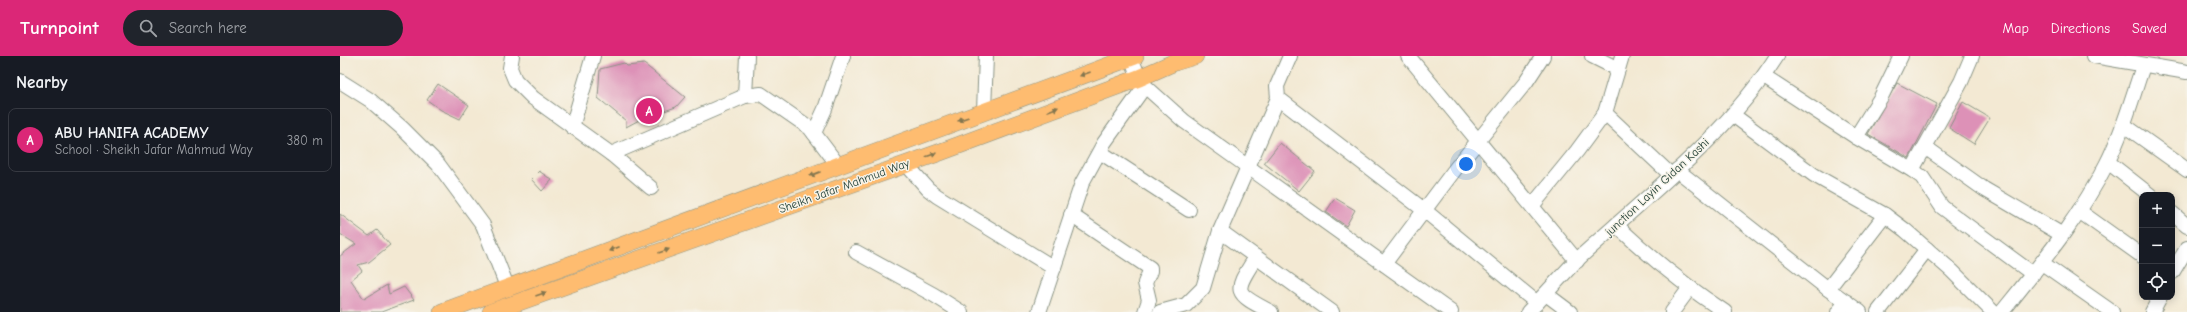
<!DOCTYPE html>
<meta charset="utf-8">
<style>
:root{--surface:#171b24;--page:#20242c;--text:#f1f3f6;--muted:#9ea1a6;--line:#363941;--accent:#db2777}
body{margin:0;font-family:"Comic Neue",sans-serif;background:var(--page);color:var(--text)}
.controls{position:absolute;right:12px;bottom:12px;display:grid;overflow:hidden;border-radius:8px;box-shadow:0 2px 10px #0003}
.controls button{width:36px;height:36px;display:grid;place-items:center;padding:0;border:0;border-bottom:1px solid var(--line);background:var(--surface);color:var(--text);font:20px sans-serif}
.you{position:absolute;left:1126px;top:108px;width:14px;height:14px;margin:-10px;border:3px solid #fff;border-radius:50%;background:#1a73e8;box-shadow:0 0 0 6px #1a73e833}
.badge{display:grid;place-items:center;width:26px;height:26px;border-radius:50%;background:var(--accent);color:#fff;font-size:13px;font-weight:700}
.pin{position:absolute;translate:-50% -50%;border:2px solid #fff;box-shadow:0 1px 4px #0006}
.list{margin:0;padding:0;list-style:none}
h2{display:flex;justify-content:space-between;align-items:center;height:52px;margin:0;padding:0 16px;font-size:17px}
h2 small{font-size:13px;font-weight:400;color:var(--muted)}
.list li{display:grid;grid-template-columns:26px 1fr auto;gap:12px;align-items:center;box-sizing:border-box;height:64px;margin:0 8px 8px;padding:0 8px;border:1px solid var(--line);border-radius:8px}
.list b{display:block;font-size:15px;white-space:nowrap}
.list p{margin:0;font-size:13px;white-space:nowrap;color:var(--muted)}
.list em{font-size:13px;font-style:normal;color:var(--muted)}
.icon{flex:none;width:22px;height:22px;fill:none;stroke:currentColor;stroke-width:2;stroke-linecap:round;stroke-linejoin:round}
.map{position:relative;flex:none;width:1847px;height:256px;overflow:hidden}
header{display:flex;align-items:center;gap:24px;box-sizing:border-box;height:56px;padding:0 20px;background:var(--accent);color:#fff}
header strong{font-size:19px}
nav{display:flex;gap:22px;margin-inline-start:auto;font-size:14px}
.search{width:280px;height:36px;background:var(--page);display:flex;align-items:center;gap:10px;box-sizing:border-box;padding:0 14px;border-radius:22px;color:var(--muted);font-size:15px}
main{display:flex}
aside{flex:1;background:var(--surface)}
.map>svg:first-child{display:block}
.building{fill:#dd91b7}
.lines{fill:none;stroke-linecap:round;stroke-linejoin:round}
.minor-casing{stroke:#899384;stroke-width:16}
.major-casing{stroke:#899384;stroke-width:18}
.minor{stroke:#fff;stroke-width:14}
.major{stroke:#febc70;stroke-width:17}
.oneway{fill:#83764f}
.labels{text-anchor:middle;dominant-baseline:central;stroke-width:3;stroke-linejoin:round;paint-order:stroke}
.street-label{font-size:12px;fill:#1f3d34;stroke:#f7f3e8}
</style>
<header>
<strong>Turnpoint</strong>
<div class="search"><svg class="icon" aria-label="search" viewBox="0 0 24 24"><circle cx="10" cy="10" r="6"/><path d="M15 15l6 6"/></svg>Search here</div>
<nav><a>Map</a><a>Directions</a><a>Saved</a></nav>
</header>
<main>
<aside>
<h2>Nearby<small></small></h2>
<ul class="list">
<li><span class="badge">A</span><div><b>ABU HANIFA ACADEMY</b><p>School · Sheikh Jafar Mahmud Way</p></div><em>380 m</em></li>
</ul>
</aside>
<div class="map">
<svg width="1847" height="256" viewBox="0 0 1847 256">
<rect width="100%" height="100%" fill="#f7f3e8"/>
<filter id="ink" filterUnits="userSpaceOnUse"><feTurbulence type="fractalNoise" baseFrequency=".025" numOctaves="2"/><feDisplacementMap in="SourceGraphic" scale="8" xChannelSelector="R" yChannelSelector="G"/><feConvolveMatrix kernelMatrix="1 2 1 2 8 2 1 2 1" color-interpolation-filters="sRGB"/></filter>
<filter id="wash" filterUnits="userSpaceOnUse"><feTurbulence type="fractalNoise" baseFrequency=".012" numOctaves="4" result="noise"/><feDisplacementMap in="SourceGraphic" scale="16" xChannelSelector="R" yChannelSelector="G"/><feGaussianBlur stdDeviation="0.9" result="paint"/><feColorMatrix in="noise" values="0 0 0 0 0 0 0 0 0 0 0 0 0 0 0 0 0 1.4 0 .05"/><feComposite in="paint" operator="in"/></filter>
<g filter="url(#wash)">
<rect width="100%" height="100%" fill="#f3e9d3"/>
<g id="blocks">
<g class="building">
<path d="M284 7 287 10 304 8 345 41 336 51 301 63 286 71V65L258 42 260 13Z"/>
<path d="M1557 27 1597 48 1569 102 1528 78Z"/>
<path d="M98 28 129 49 120 63 101 54 87 44Z"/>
<path d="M1623 46 1650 62 1634 88 1609 72Z"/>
<path d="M940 87 975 115 959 135 924 107Z"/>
<path d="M199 115 212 124 202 135 191 123Z"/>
<path d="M995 142 1015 154 1006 170 986 156Z"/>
<path d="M0 158 29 180 37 174 50 189 29 206 18 209 22 215 11 224 24 243 47 229 49 238 64 231 74 244 41 256H0V200L16 188 0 178Z"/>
</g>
</g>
</g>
<g filter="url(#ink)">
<use href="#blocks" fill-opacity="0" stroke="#899384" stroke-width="1"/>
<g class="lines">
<g class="minor-casing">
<g id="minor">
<path d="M172 0 170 12 175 24 193 42 271 98 311 132"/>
<path d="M950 0 937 30 938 42 1084 154 1197 247"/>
<path d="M1068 0 1237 205"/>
<path d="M1252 0 1278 13"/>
<path d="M1754 0 1847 16"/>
<path d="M791 1 799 22 805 30 844 65 1111 256"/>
<path d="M1424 21 1516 81 1572 114 1582 121 1602 151 1693 218"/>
<path d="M0 25 30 44 62 72 98 108 143 169 168 233"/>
<path d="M405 40 407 0"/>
<path d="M644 55 646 0"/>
<path d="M1265 57 1331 119"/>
<path d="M1393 59 1474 119 1545 159 1565 174 1612 215 1653 256"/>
<path d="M1784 69 1847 114"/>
<path d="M232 71 253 0"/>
<path d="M474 77 485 53 503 0"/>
<path d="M1516 81 1541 41 1561 0"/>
<path d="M1585 91 1644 133 1721 178"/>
<path d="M760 96 849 154"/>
<path d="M271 98 405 40 421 38 470 72 498 109"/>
<path d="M1768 106 1810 139"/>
<path d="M566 108 588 133 597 140 714 212"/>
<path d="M1337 114 1488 233 1520 256"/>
<path d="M1572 114 1621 26 1632 0"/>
<path d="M1192 150 1237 95 1265 57 1282 0"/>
<path d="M1739 155 1802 200"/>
<path d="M1832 157 1847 170"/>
<path d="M731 159 810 212V215L805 227 809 244 805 256"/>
<path d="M1276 169C1311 202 1345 230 1385 256"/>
<path d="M880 175 992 256"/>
<path d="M516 196 594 239 621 256"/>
<path d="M916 201C894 236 892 236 931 256"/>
<path d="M1702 207 1772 256"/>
<path d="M1044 208 1116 112 1186 26 1203 0"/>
<path d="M1832 217 1847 192"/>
<path d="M1488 233 1545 159"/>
<path d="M1206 238 1230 256"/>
<path d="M699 256 742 127 764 87 805 30"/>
<path d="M820 256 846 249 863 232 880 175 938 42"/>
<path d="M1188 256C1205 239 1221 220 1238 203 1308 139 1386 80 1437 0"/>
<path d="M1332 256 1349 233"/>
<path d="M1498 256 1507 246"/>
<path d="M1538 256 1587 193"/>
<path d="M1662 256C1700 209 1740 161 1767 107 1783 76 1792 42 1803 10"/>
<path d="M1812 256 1820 241"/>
</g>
</g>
<g class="major-casing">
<g id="major">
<path d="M102 256 795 0"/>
<path d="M151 256 598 97 799 22 835 6 855 0"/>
</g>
</g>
<use href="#minor" class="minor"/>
<use href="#major" class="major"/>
</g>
<defs><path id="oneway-solid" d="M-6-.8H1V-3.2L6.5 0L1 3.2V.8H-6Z"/></defs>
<g class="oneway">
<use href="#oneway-solid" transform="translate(745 18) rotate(160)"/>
<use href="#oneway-solid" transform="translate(713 53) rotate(-21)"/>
<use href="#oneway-solid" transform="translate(623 63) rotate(160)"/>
<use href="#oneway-solid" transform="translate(591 99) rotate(-20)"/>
<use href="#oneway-solid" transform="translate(475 118) rotate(159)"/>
<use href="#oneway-solid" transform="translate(274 193) rotate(159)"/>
<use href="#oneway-solid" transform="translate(324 195) rotate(-20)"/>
<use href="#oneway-solid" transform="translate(201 238) rotate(-20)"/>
</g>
</g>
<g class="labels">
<g class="street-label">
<text transform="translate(504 130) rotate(-20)">Sheikh Jafar Mahmud Way</text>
<text transform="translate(1317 131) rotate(-43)">junction Layin Gidan Kashi</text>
</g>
</g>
</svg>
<div class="controls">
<button>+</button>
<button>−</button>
<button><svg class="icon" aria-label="locate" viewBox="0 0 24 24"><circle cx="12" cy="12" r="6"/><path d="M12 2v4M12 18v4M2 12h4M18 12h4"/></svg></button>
</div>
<div class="you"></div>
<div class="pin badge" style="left:309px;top:55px">A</div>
</div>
</main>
